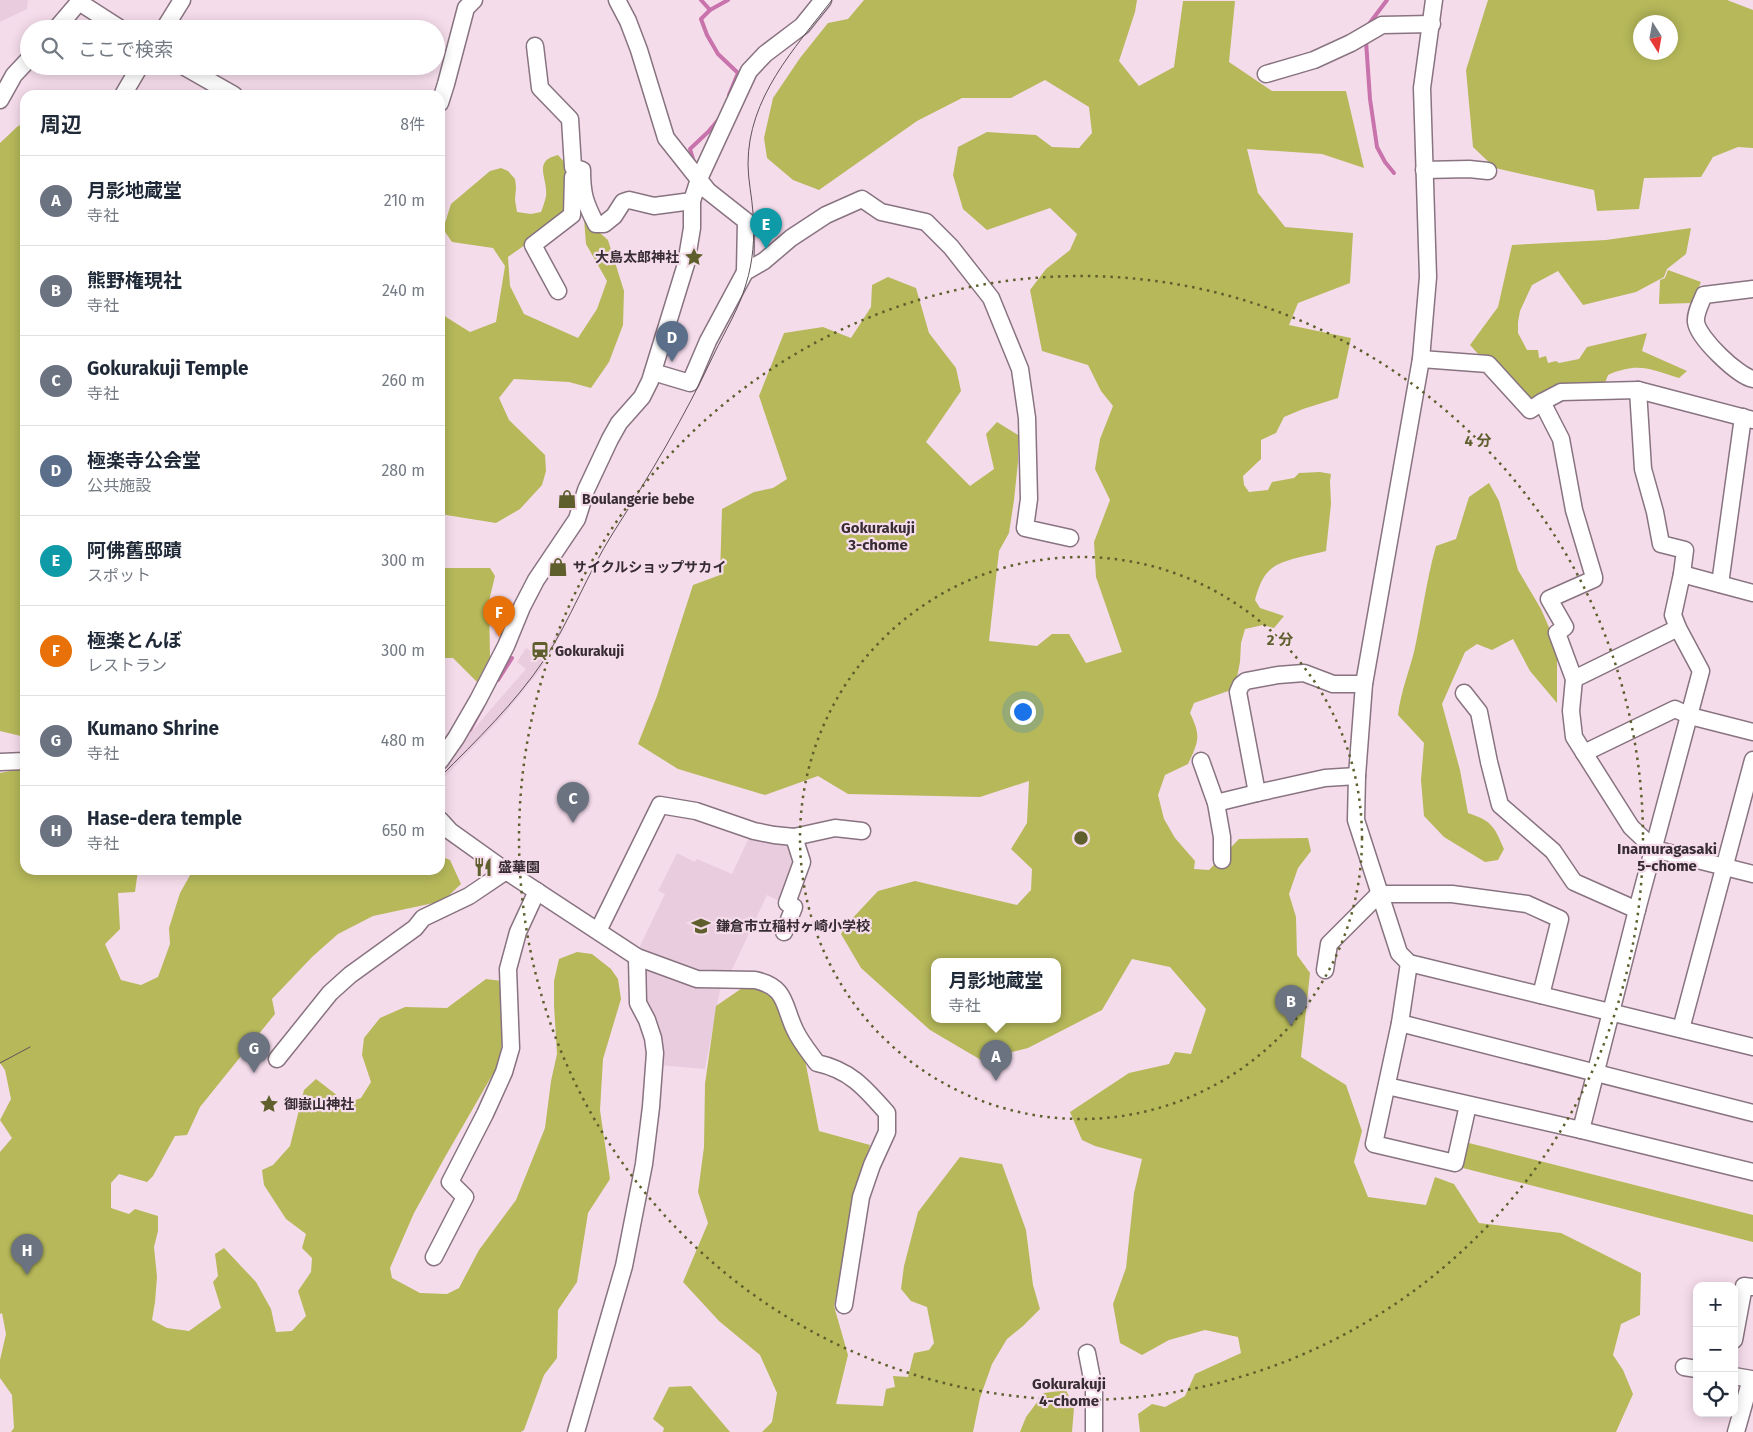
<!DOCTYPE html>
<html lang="ja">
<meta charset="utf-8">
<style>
:root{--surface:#fff;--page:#f2f2f3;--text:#1f2937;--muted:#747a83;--line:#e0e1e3;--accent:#d93025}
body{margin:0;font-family:"Fira Sans","Noto Sans JP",sans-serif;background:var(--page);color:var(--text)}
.controls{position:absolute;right:15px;bottom:15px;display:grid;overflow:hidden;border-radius:10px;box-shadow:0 2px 12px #0003}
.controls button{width:45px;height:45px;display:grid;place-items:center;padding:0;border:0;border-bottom:1px solid var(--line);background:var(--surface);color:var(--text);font:25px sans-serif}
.compass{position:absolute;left:1633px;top:15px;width:45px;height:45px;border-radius:50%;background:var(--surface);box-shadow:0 2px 12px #0003;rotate:169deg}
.you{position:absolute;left:1022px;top:711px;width:18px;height:18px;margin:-12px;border:4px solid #fff;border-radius:50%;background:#1a73e8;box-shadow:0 0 0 8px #1a73e833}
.badge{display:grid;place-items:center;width:32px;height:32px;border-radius:50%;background:var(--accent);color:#fff;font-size:16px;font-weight:700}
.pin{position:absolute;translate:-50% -41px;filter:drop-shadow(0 1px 2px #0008)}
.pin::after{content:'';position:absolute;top:26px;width:18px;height:15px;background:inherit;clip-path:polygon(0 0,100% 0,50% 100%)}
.popup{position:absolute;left:931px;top:958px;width:130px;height:65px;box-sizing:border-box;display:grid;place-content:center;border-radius:10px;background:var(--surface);filter:drop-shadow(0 1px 4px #0005);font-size:16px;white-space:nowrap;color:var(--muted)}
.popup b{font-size:19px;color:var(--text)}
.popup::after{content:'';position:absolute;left:50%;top:100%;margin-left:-10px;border:10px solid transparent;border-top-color:var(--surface)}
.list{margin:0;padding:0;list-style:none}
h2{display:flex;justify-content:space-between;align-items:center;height:65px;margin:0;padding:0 20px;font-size:21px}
h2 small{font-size:16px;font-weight:400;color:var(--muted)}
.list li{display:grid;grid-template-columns:32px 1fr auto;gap:15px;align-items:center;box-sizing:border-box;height:90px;padding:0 20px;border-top:1px solid var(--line)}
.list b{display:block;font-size:19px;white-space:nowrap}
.list p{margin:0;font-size:16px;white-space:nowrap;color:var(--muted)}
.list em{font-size:16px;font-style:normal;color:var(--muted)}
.icon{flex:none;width:28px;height:28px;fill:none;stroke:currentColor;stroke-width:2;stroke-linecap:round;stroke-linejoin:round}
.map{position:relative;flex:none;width:1753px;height:1432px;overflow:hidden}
.search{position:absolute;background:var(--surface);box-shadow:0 2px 12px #0003;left:20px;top:20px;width:425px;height:55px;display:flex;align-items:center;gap:12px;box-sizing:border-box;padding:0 18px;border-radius:28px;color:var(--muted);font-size:19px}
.panel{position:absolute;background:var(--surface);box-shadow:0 2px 12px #0003;left:20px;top:90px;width:425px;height:785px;border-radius:15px}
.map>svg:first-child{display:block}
.built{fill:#eaccdf}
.green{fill:#b6b85a;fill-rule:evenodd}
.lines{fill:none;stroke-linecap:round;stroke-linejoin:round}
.stream{stroke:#c873ac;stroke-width:4}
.minor-casing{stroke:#887380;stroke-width:19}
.minor{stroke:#fff;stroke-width:16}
.tram{stroke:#5f5259;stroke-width:1}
.ring{fill:none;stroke:#5e5f2d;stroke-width:2.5;stroke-dasharray:2.5 5}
.labels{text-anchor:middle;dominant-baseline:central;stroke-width:4.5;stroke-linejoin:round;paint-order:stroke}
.poi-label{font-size:14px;font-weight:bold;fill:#362c32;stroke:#f5dceb;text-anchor:start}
.neighbourhood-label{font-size:15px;font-weight:bold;fill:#362c32;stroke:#f5dceb}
.centre{fill:#5e5f2d;stroke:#f5dceb;stroke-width:2.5}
.ring-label{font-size:15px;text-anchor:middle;font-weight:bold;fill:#5e5f2d;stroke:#f5dceb;stroke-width:4.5;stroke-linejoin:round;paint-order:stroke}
</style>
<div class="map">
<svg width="1753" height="1432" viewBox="0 0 1753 1432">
<rect width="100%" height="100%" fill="#f5dceb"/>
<g class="built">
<path d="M0 0H28L27 9 0 22Z"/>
<path d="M561 627 564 629 541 669 502 717 440 782V773L464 740 526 669 517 662 526 648 543 657Z"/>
<path d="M751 833 794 841 800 859 784 903 767 895 730 974 698 973 638 950 665 894 658 891 677 853 695 862 697 859 732 874Z"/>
<path d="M641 964 721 985 705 1069 658 1065 642 1002Z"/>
</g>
<g class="green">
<path d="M864 0H1137L1135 12 1119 61 1139 86 1174 67 1183 1H1235L1229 62 1272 91H1346L1364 168 1322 154 1247 149 1258 193 1285 227 1353 233 1350 283 1298 303 1289 325 1351 338 1338 398 1303 409 1284 417 1276 433 1261 440V459L1243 476 1244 485 1249 492 1268 490 1272 482 1294 478 1299 473 1320 472 1331 474 1330 481 1331 504 1326 551C1312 555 1282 559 1271 569 1262 576 1258 589 1255 600L1260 608 1284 616 1274 628 1263 625 1245 629 1241 643 1240 662 1236 682 1231 690 1194 703 1190 713C1201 736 1199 741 1188 764L1165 775 1158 795 1164 819 1175 838 1195 861 1194 869 1209 870 1239 839 1308 838 1311 851 1298 868 1289 894 1296 917 1297 955 1310 973 1301 1057 1346 1085 1362 1131 1354 1162 1368 1197 1426 1205 1435 1177 1454 1184 1479 1223 1561 1233 1641 1273 1640 1315 1621 1324 1613 1355 1623 1370 1633 1394 1616 1432H1140L1138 1414 1152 1404 1165 1407 1185 1396 1195 1374 1241 1353 1238 1337 1205 1330 1169 1340 1142 1355 1120 1343 1113 1304 1126 1268 1134 1193 1142 1159 1095 1146 1082 1140 1070 1112 1129 1073 1169 1064 1175 1052 1191 1054 1206 1009 1170 967 1132 959 1102 1010 1028 1048 981 1060 930 1030 861 968 841 934 848 923 878 891 915 881 1017 905 1031 890 1032 869 1011 849 1027 823 1029 781 980 797 848 794 818 776 765 795 678 769 638 744 657 696 693 585 720 575 722 509 754 492 773 488 787 479 759 396 784 333 823 327 851 338 871 307 872 285 888 277 916 288 929 333 956 368 961 391 926 442 970 486 994 469 986 434 997 422 1018 435V462L1014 500 1009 533 999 551 989 641 1037 646 1052 634H1069L1086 663 1122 652 1096 577 1094 542 1110 500 1095 469 1100 439 1113 406 1101 391 1088 365 1042 351 1030 290 1046 269 1070 250 1077 234 1050 208 987 230 963 209 953 175 958 147 987 132 1036 135 1052 147 1079 148 1092 133 1089 107 1045 80 1011 98H962L917 121 819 190 793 180 767 158 764 138 773 98 800 58 828 23 848 19ZM935 962H1057V1020H935Z"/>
<path d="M1488 0H1727L1753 10V148L1738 147 1713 157 1701 177 1644 178 1639 209 1597 211 1594 190 1495 168 1473 147 1466 70ZM1640 22H1670V52H1640Z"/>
<path d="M25 124V737L0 731V143L18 126Z"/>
<path d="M558 155 566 164C565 177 568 192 566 204 563 220 522 247 508 257L510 286 524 314 578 338 597 309 607 281 586 244 584 219 608 240 624 291 623 325 609 362 591 388 569 382 514 379 499 398 509 420 545 455 546 471 542 485 520 509 496 523 440 514V309L446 317 470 332 496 322 505 266 493 248 452 242 443 229 451 204 490 171 501 168 508 171 515 179 516 187 515 200 517 212 531 214 541 212C543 207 545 201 546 196 548 178 532 161 558 155Z"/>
<path d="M1691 228 1686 254 1667 269 1664 277 1636 292 1583 305 1558 271 1532 285 1520 311 1518 322V333L1527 350H1538L1539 358 1546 356 1548 363 1556 361 1559 363 1579 359 1587 347 1647 333 1642 351 1687 371 1679 378C1649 369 1638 362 1608 375L1605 383 1560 389 1533 401 1490 367 1470 345 1498 307 1512 245 1606 240Z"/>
<path d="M1668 270 1701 282 1692 303 1659 304 1660 280 1665 278Z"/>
<path d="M1489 483 1499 501 1518 570 1541 609 1557 646V703L1530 671 1513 639 1492 650 1477 644 1465 652 1442 704 1460 770 1468 813C1492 821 1494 826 1504 849L1498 860 1485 862 1444 837 1424 816 1421 780 1424 743 1398 715C1401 691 1408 675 1414 652 1422 617 1426 581 1436 546L1456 539 1469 497Z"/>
<path d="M440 568H490L495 576 489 601 490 657 477 682 453 658H440Z"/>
<path d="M25 768V870H138L135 892 118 893 120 929 105 944 121 980 141 985 158 977 170 944 169 928 180 893 193 870H440V856L450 860 461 884 443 901 373 916 338 934 312 957 272 999 275 1014 200 1107 187 1135 175 1136 153 1176 147 1182 119 1174 111 1183V1208L129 1214 135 1209 158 1216V1231L154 1247 157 1277 155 1302 152 1320 167 1328 189 1331 221 1308 213 1282 218 1276 215 1254 224 1248 256 1282 271 1309 276 1332 292 1331 306 1316 298 1291 311 1272 312 1258 302 1248 306 1234 286 1219 264 1185 262 1170 273 1165 290 1146 304 1090 316 1079 347 1103 361 1098 371 1082 362 1055 364 1038 380 1018 405 1007 447 1008 486 979 502 981 504 1032 498 1065 445 1157 414 1213 390 1268 392 1278 420 1293 447 1294 459 1288 479 1250 516 1200 545 1128 551 1081 557 1054 554 1005V981L559 959 577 952 592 954 611 969 618 979 621 999 603 1059 600 1110 610 1179 588 1213 577 1282 558 1310 557 1358 544 1375 524 1430 521 1432H11L14 1428 12 1395 0 1378V1360L6 1334 2 1313 0 1314V1152L12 1138 0 1120 11 1099 5 1070 0 1063V773Z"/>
<path d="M748 984 777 1000 804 1055 819 1131 870 1145 857 1189 834 1306 848 1355 836 1404 883 1406 886 1389 895 1387 893 1376 908 1377 914 1353 929 1350 934 1343 927 1307 911 1301 901 1289 904 1266 918 1212 960 1157 1002 1164 1026 1230 1033 1285 1040 1309 1023 1326 1007 1339 992 1364 980 1398 973 1432H762L772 1422 777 1393 760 1355 719 1321 683 1282 708 1223 698 1192 704 1147 705 1084 716 1006Z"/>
<path d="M1465 1142 1753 1215V1242L1459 1167Z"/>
<path d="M691 1386 730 1432H663L664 1428 653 1419 669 1387Z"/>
<path d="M1066 1390 1074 1408 1072 1432H1020L1026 1417 1044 1393Z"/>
</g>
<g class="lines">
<g class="stream">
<path d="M701 0 710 10"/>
<path d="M728 0 710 10 701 19 707 35 718 54 738 73 729 95"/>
<path d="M1369 24 1387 0"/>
<path d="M1366 41 1370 99 1377 147 1385 162 1394 173"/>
<path d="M694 162 690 149 708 132 719 119"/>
<path d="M498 680 512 658"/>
<path d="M470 730 482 708"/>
</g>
<g class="minor-casing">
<g id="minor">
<path d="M617 0 628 21 639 50 666 138 708 191 746 221 745 272"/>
<path d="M1434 0 1422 88 1428 277 1421 359 1364 684 1357 776 1356 820 1399 953 1409 963 1753 1047"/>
<path d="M56 29 79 2 121 29"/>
<path d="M164 29 182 0"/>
<path d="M535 46 540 88 570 119 573 167 582 170C582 194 585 203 596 224H604L614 216 623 202 629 200 654 206 692 201"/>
<path d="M183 66 234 95"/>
<path d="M1266 74 1314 60 1351 43 1382 25 1432 24"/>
<path d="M123 95 140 66"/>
<path d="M0 100 14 75 29 59"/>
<path d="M440 103 446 84 466 8 474 0"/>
<path d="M1424 170 1469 169 1488 171"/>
<path d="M1753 289 1704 295C1701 303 1695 313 1696 322 1698 338 1738 376 1753 379"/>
<path d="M558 291 533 245 572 215 573 177"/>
<path d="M1421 359 1488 364 1530 410 1542 402 1561 439 1574 510 1594 577V579L1549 599 1565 627 1557 633 1574 679 1571 711 1574 737 1631 827 1654 849 1753 874"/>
<path d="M653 372 690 383 708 341 745 272 764 261 791 238 826 215 862 199 881 212 926 222 951 247 991 298 1020 369 1027 418 1029 499 1025 528 1070 538"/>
<path d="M1542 402 1561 392 1638 390 1753 420"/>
<path d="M1682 574 1753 593"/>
<path d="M1720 584 1743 417"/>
<path d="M1574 679 1678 628"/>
<path d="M1464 693 1479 712 1489 762 1500 805 1553 851 1574 882 1637 910"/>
<path d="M1584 753 1675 709 1690 716 1753 732"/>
<path d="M440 761 456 738 478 700 506 646 522 607 536 580 577 519 586 490 610 439 619 423 642 397 650 381 686 264 692 228V201L699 179 749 71 765 54 802 26 823 0"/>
<path d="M1201 761 1216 803 1222 837V860"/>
<path d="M0 762 25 761"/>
<path d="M1357 776 1325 778 1257 793 1238 692 1241 685 1246 681 1278 675 1304 673 1333 684H1364"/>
<path d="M1216 803 1257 793"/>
<path d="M440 820 450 831 506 871 637 957 697 979 755 980C787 987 783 1005 795 1030 800 1041 809 1052 817 1063 850 1070 865 1088 887 1113V1132L872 1165 861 1197 844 1305"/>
<path d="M598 931 660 805 696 811 754 831 774 835 794 837 835 828 862 831"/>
<path d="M784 932 794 907 787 903 802 862 794 837"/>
<path d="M1409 963 1400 1023 1374 1144 1455 1163 1468 1105"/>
<path d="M1325 970 1329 944 1379 894H1452L1527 904 1560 919 1541 995"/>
<path d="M1400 1023 1753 1113"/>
<path d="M1681 1029 1753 760"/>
<path d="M277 1059 330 993 350 975 415 928 423 918 469 896 506 871"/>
<path d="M1387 1086 1581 1130 1753 1172"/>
<path d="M1581 1130 1637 910 1701 671 1678 628 1673 615 1682 574 1685 550 1661 544 1655 512 1643 469 1638 390"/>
<path d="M434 1257 465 1197 450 1182 485 1114 504 1072 511 1048 508 969 518 932 537 891"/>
<path d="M1734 1340 1744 1286 1753 1287"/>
<path d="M1087 1353 1094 1389V1432"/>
<path d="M1684 1367 1697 1369"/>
<path d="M1734 1376 1751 1379 1736 1432"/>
<path d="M576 1432 624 1266 644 1164 651 1107 655 1053 653 1038 647 1020 638 1003 637 957"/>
</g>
</g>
<use href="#minor" class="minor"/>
<g class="tram">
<path d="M440 777C476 741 516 702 544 660 571 619 587 574 613 533 650 475 685 416 714 354 725 331 739 309 746 284 753 262 755 237 753 213 752 197 748 180 748 164 748 98 794 49 832 0"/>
<path d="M0 1063 30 1047"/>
</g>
</g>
<g class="ring">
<circle cx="1081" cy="838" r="281"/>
<circle cx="1081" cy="838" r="562"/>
</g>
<defs>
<g id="sight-bare" transform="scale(1.5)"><path d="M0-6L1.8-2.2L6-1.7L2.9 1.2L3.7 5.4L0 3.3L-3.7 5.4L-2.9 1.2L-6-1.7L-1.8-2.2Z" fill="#5e5f2d" stroke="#f5dceb" stroke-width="2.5" paint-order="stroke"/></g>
<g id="shop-bare" transform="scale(1.5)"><path d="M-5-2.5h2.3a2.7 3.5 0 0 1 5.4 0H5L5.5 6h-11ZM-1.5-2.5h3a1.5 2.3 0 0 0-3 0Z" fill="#5e5f2d" stroke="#f5dceb" stroke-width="2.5" paint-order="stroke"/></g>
<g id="station-bare" transform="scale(1.5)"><path d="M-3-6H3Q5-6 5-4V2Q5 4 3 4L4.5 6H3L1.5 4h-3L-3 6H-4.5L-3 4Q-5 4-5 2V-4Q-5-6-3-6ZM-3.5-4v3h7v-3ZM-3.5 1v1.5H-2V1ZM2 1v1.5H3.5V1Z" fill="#5e5f2d" stroke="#f5dceb" stroke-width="2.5" paint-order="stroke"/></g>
<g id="restaurant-bare" transform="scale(1.5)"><path d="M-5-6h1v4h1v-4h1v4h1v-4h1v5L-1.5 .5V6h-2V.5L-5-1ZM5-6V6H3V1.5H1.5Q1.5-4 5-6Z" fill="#5e5f2d" stroke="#f5dceb" stroke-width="2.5" paint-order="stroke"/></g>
<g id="school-bare" transform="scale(1.5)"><path d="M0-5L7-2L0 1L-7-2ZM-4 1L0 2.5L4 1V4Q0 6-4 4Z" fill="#5e5f2d" stroke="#f5dceb" stroke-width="2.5" paint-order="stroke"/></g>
</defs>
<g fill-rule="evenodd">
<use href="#sight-bare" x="694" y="257"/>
<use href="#shop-bare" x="567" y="499"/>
<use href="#shop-bare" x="558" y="567"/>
<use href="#station-bare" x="540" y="651"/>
<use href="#restaurant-bare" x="483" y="867"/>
<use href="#school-bare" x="701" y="926"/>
<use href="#sight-bare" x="269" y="1104"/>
</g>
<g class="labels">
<g class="poi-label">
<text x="679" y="257" text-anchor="end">大島太郎神社</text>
<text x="582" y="499">Boulangerie bebe</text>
<text x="573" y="567">サイクルショップサカイ</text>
<text x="555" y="651">Gokurakuji</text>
<text x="498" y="867">盛華園</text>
<text x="716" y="926">鎌倉市立稲村ヶ崎小学校</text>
<text x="284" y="1104">御嶽山神社</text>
</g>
<g class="neighbourhood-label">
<text x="878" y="528">Gokurakuji<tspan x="878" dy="17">3-chome</tspan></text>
<text x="1667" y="849">Inamuragasaki<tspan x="1667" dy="17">5-chome</tspan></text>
<text x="1069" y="1384">Gokurakuji<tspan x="1069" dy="17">4-chome</tspan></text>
</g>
</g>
<circle cx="1081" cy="838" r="8" class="centre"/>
<g class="ring-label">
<text x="1478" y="446">4 分</text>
<text x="1280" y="645">2 分</text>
</g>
</svg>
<div class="controls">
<button>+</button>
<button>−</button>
<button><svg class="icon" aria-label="locate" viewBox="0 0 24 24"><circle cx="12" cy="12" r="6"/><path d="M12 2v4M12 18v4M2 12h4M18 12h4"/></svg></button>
</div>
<svg class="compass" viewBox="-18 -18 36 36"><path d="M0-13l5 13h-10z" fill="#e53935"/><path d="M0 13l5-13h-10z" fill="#747a83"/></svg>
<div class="you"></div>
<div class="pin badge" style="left:996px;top:1081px;background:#6b7280">A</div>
<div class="popup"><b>月影地蔵堂</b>寺社</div>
<div class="pin badge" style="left:1291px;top:1026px;background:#6b7280">B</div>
<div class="pin badge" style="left:573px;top:823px;background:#6b7280">C</div>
<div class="pin badge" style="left:672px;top:362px;background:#5c6f8a">D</div>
<div class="pin badge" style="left:766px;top:249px;background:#0f9aa8">E</div>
<div class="pin badge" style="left:499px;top:637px;background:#e8710a">F</div>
<div class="pin badge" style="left:254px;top:1073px;background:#6b7280">G</div>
<div class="pin badge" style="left:27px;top:1275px;background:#6b7280">H</div>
<div class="search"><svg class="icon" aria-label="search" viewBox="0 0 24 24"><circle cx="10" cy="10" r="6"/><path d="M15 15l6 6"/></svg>ここで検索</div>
<section class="panel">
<h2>周辺<small>8件</small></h2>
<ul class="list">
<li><span class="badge" style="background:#6b7280">A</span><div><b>月影地蔵堂</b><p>寺社</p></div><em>210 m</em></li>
<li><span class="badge" style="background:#6b7280">B</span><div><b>熊野権現社</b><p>寺社</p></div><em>240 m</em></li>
<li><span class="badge" style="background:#6b7280">C</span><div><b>Gokurakuji Temple</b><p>寺社</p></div><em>260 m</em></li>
<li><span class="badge" style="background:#5c6f8a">D</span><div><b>極楽寺公会堂</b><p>公共施設</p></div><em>280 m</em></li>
<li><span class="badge" style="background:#0f9aa8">E</span><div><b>阿佛舊邸蹟</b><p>スポット</p></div><em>300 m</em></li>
<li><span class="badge" style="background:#e8710a">F</span><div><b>極楽とんぼ</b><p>レストラン</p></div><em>300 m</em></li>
<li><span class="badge" style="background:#6b7280">G</span><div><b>Kumano Shrine</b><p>寺社</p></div><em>480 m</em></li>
<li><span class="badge" style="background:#6b7280">H</span><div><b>Hase-dera temple</b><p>寺社</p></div><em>650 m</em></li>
</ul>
</section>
</div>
